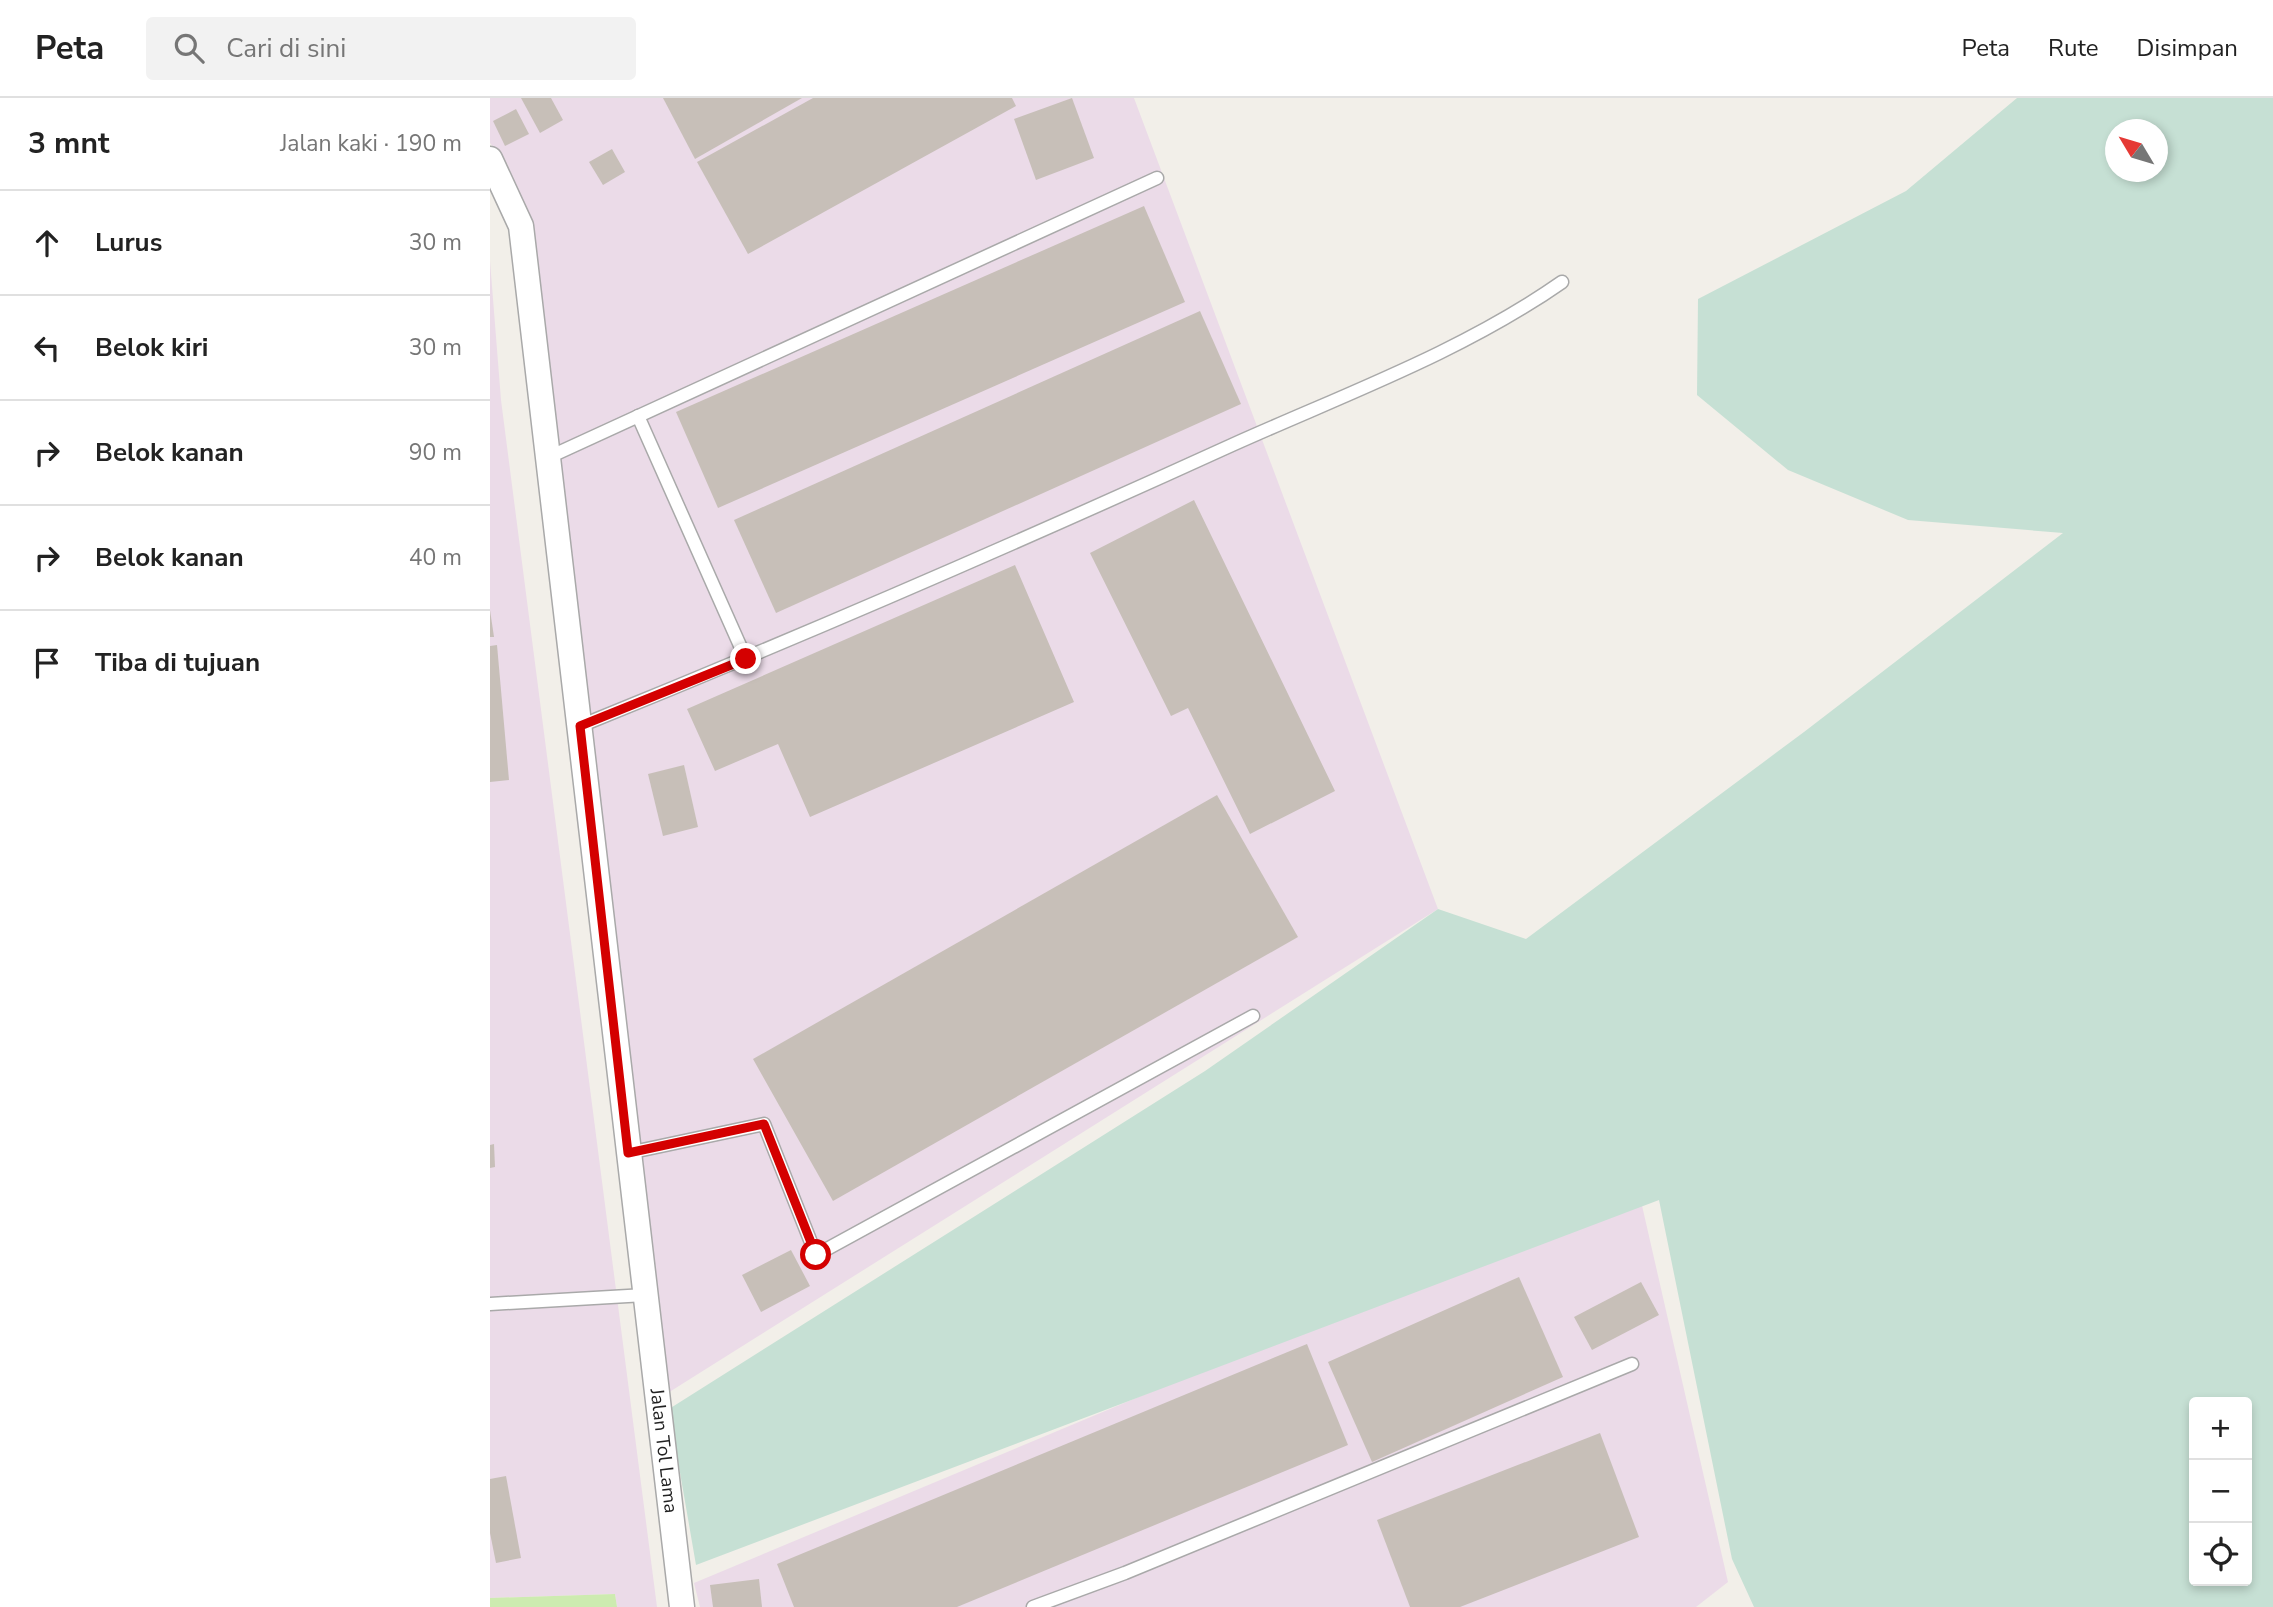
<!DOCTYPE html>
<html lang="id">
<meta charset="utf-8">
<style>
:root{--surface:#fff;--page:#f2f2f2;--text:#222;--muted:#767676;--line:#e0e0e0}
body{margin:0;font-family:"Nunito Sans",sans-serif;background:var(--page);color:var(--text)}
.controls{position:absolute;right:21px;bottom:21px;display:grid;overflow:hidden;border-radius:7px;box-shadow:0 4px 10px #0003}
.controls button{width:63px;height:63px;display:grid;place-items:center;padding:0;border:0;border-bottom:2px solid var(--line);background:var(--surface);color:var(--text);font:35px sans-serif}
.compass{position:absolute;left:1615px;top:21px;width:63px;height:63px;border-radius:50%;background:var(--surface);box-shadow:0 4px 10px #0003;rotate:308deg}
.stop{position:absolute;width:21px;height:21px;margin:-16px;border:5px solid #d40000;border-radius:50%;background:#fff}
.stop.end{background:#d40000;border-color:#fff;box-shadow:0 2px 7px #0008}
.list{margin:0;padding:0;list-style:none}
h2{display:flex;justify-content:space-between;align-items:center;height:91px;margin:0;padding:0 28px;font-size:30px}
h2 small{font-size:23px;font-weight:400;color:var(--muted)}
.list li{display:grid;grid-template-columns:46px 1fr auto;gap:21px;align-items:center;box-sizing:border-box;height:105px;padding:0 28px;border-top:2px solid var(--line)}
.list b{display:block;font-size:26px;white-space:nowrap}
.list em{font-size:23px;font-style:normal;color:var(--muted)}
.icon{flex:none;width:38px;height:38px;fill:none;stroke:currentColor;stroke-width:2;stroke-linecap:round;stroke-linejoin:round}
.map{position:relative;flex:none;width:1783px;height:1509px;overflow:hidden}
header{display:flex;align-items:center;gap:42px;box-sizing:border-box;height:98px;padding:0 35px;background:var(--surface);border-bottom:2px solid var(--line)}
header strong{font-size:33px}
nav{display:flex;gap:38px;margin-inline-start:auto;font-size:24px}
.search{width:490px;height:63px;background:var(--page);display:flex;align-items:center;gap:18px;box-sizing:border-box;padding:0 24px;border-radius:7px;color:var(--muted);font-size:26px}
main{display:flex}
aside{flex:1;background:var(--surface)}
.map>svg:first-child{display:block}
.industrial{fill:#ebdbe8}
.grass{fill:#cdebb0}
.wetland{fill:#c6e0d4;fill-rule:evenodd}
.building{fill:#c7bfb8}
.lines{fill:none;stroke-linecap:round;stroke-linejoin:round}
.service-casing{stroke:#a9a9a9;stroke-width:15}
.minor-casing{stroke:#a9a9a9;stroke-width:27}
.service{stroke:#fff;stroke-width:12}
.minor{stroke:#fff;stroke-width:24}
.route{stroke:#d40000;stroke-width:9}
.labels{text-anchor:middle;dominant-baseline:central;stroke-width:6;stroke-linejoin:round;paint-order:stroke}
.street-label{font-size:19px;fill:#222;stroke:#fff}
</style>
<header>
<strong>Peta</strong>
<div class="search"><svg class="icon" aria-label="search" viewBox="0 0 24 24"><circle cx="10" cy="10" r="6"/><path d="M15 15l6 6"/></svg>Cari di sini</div>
<nav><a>Peta</a><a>Rute</a><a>Disimpan</a></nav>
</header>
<main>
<aside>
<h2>3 mnt<small>Jalan kaki · 190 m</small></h2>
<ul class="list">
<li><svg class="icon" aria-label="ahead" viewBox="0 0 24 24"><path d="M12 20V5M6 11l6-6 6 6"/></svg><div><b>Lurus</b></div><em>30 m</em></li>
<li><svg class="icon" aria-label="left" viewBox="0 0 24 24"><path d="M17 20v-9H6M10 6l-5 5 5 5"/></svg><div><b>Belok kiri</b></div><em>30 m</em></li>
<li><svg class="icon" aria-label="right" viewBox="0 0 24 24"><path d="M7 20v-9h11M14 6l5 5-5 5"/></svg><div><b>Belok kanan</b></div><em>90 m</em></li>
<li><svg class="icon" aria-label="right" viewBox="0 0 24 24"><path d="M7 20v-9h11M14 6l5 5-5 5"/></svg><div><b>Belok kanan</b></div><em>40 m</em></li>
<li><svg class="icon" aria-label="arrive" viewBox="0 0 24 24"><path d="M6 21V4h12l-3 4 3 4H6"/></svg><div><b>Tiba di tujuan</b></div></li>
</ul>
</aside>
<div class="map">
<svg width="1783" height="1509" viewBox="0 0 1783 1509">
<rect width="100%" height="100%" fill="#f2efe9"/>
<g class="industrial">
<path d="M0 0H644L948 811 173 1298 18 67 0 45Z"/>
<path d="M0 163 11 302 167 1509H127L125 1496 0 1500Z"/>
<path d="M1148 1090 1238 1484 1206 1509H210L204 1485Z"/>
</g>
<path class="grass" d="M125 1496 127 1509H0V1500Z"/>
<path class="wetland" d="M1527 0H1783V1509H1264L1242 1461 1169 1102 206 1467 179 1311 715 973 948 811 1036 841 1314 634 1573 435 1418 422 1298 372 1207 297 1208 201 1416 93ZM1626 32H1668V74H1626ZM1704 1304H1757V1483H1704Z"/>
<g class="building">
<path d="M31 0H61L73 22 50 35Z"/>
<path d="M173 0H312L205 61Z"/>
<path d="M323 0H522L526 8 258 156 207 64Z"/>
<path d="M582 0 604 60 546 82 524 21Z"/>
<path d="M26 11 39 36 15 48 3 23Z"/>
<path d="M122 51 135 74 113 87 99 64Z"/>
<path d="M654 108 695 204 228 410 186 314Z"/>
<path d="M710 213 751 306 286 515 244 422Z"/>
<path d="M704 402 845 693 760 736 698 610 681 618 600 455Z"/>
<path d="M525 467 584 604 320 719 288 646 225 673 197 611Z"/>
<path d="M0 512 4 539H0Z"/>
<path d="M7 547 19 682 0 684V548Z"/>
<path d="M194 667 208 729 173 738 158 676Z"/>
<path d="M727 697 808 839 343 1103 263 961Z"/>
<path d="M4 1046 5 1069 0 1070V1047Z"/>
<path d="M301 1152 320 1188 271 1214 252 1177Z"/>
<path d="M1029 1179 1073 1279 882 1364 838 1264Z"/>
<path d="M1151 1184 1169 1217 1102 1252 1084 1219Z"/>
<path d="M817 1246 858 1347 467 1509H304L287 1466Z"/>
<path d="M1110 1335 1149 1439 970 1509H920L887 1422Z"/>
<path d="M16 1378 31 1460 6 1465 0 1435V1381Z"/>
<path d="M269 1481 272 1509H223L220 1487Z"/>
</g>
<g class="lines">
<g class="service-casing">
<g id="service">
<path d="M148 318 256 561"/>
<path d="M57 360 667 80"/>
<path d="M90 628C310 539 527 445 742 347 853 297 972 254 1072 184"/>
<path d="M138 1055 274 1026 326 1157 763 918"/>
<path d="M0 1206 155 1197"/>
<path d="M543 1509 635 1475 1142 1266"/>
</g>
</g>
<g class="minor-casing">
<g id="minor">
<path id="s1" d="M0 61 31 128 192 1509"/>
</g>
</g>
<use href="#service" class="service"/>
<use href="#minor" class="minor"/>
</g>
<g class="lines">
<path class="route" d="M256 561 90 628 138 1055 274 1026 326 1157"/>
</g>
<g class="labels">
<g class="street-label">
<text stroke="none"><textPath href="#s1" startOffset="1307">Jalan Tol Lama</textPath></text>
</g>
</g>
</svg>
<div class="controls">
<button>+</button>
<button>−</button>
<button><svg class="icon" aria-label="locate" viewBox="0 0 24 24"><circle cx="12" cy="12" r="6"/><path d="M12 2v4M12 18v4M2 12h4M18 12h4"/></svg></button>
</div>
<svg class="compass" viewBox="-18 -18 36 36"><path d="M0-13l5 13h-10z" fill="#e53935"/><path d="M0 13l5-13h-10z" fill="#767676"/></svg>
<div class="stop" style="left:326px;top:1157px"></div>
<div class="stop end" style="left:256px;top:561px"></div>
</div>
</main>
